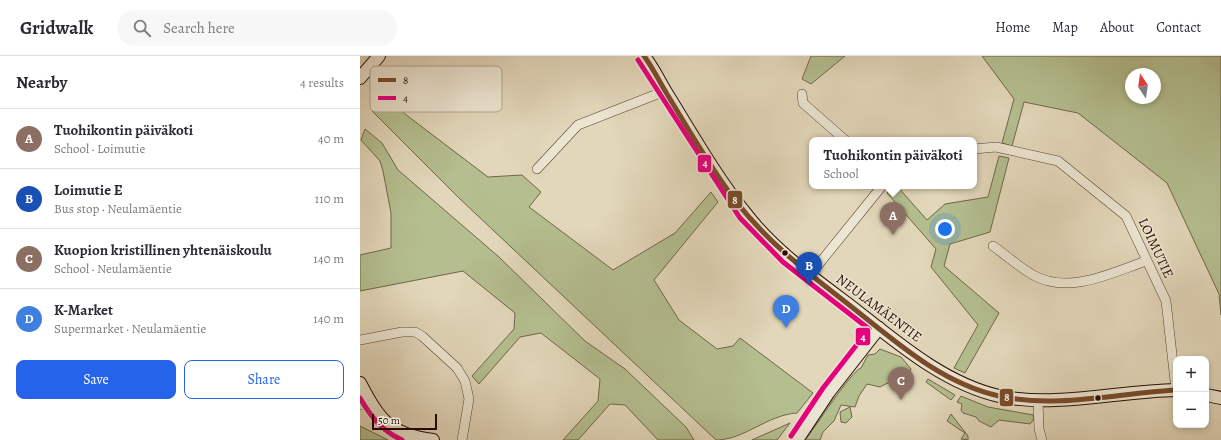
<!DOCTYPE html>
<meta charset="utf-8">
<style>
:root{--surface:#fff;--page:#f7f7f7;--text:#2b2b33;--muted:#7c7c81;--line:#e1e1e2;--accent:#2563eb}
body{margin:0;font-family:Alegreya,serif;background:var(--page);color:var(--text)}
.controls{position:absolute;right:12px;bottom:12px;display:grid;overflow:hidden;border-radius:8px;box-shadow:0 2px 6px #0003}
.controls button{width:36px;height:36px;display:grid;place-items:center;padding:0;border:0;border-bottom:1px solid var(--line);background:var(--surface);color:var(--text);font:20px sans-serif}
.compass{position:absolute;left:765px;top:12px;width:36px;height:36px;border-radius:50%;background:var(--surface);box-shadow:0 2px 6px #0003;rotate:347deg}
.scale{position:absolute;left:12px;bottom:10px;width:65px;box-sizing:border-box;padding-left:4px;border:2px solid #2a0d00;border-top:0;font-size:11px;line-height:14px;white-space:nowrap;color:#2a0d00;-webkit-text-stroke:3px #ece5d2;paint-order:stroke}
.you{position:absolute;left:585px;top:173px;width:14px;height:14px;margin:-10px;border:3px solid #fff;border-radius:50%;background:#1a73e8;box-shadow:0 0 0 6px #1a73e833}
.badge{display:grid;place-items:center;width:26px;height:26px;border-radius:50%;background:var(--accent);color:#fff;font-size:13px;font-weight:700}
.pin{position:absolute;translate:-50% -33px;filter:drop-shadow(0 1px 2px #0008)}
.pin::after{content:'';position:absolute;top:21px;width:14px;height:12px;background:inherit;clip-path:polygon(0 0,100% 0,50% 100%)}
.popup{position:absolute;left:449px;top:81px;width:168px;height:52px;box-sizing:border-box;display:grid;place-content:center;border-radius:8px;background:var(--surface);filter:drop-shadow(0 1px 3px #0005);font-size:13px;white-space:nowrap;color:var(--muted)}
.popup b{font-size:15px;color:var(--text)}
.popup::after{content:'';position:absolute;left:50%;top:100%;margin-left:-8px;border:8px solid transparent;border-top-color:var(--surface)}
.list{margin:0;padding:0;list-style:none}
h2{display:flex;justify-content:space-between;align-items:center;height:52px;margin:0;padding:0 16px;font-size:17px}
h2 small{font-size:13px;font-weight:400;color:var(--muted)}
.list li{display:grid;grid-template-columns:26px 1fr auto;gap:12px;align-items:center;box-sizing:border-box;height:60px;padding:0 16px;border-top:1px solid var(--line)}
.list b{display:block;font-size:15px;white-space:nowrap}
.list p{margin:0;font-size:13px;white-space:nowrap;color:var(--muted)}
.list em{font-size:13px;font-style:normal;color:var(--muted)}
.actions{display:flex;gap:8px;padding:12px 16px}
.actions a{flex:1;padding:9px 0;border:1px solid var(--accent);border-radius:8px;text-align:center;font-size:14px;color:var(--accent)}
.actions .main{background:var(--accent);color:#fff}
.icon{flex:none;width:22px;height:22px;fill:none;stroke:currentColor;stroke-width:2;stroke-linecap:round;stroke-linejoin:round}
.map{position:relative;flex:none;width:861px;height:384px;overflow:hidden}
header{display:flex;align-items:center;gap:24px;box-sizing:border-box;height:56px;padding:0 20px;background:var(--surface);border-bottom:1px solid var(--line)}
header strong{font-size:19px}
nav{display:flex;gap:22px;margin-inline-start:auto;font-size:14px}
.search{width:280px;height:36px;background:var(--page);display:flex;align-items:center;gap:10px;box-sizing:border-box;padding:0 14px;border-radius:22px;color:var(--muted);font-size:15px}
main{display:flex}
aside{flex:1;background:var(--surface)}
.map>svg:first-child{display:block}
.green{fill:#b4be8f;stroke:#6f6648;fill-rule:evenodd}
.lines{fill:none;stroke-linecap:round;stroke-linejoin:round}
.street-casing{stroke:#58402e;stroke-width:10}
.secondary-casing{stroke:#2a0d00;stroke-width:14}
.street{stroke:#ece5d2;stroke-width:9}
.secondary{stroke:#ece5d2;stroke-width:12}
.bus-1-casing{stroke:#ece5d2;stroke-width:8}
.bus-2-casing{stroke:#ece5d2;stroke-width:8}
.bus-1{stroke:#7a4b2a;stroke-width:5}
.bus-2{stroke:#e5007d;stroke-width:5}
.bus-dot{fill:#2a0d00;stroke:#ece5d2;stroke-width:1.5}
.labels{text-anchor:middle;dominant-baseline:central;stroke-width:3;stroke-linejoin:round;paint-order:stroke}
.street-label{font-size:14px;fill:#2a0d00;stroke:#ece5d2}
.key{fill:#ece5d2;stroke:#b2a493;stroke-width:1}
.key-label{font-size:11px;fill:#2a0d00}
.line-badge{stroke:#ece5d2;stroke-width:1.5}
.badge-label{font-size:11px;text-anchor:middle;font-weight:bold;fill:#fff}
</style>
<header>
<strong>Gridwalk</strong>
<div class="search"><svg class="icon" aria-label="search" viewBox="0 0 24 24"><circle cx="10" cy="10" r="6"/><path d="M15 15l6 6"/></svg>Search here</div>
<nav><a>Home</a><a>Map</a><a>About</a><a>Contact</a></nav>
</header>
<main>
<aside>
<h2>Nearby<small>4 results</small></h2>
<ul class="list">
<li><span class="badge" style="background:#8d6e63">A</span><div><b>Tuohikontin päiväkoti</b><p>School · Loimutie</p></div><em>40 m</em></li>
<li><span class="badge" style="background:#1a4fb4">B</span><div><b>Loimutie E</b><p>Bus stop · Neulamäentie</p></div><em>110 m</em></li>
<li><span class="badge" style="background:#8d6e63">C</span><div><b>Kuopion kristillinen yhtenäiskoulu</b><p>School · Neulamäentie</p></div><em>140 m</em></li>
<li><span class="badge" style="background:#3f7fe0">D</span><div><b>K-Market</b><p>Supermarket · Neulamäentie</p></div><em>140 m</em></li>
</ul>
<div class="actions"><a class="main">Save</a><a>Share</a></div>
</aside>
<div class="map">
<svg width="861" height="384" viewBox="0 0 861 384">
<rect width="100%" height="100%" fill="#e2d7ba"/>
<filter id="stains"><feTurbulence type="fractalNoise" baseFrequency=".005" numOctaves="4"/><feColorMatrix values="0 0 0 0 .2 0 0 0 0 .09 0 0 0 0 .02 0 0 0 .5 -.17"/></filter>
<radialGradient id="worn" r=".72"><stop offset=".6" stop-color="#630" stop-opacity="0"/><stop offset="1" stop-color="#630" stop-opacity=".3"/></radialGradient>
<g class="green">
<path d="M451 0H485L451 28 442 23Z"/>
<path d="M622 0H861V259L859 238 807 127 718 57 664 46 652 90 642 87 654 43ZM771 18H795V42H771Z"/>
<path d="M21 30 45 58 128 121 162 119 181 136 169 151 253 214 315 177 351 136 358 146 294 224 319 264 357 293 373 290 380 282 453 337 437 357C407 359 384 384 356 384L100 143 12 55 18 50Z"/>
<path d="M5 73 22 87 38 114 139 201 225 285 265 313 326 371 334 384H298L265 349 250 348 218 384H203L238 345 240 323 181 277 160 281 119 328 112 320 154 273 155 257 103 215 0 235V199L31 192V157L23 115 20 105 1 84Z"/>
<path d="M639 100 649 102 630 176 590 188 584 210 639 257 605 317 594 312 618 269 571 211 576 193 527 137 533 130H537L567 164 585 148 628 141Z"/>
<path d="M520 293 541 301 551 313 548 321 541 320 520 331 507 328 499 340 495 351 481 349 474 365 463 376 460 384H445C455 372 491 315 501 312L508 299 515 298Z"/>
<path d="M568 323 595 339 591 344 566 326Z"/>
<path d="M601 340 628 351 673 359 674 363 670 368 639 364 631 371 619 365 616 361 603 357 601 354 602 348 597 346Z"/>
<path d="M490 351 492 361 486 367 481 366 480 356Z"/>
<path d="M591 358 608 380V384L601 383 605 377 587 365Z"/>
<path d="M430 367 417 384H392Z"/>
<path d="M0 370 28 384H0Z"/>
</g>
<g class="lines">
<g class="street-casing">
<g id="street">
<path d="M442 38 443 47 485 84"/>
<path d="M614 93 636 91 698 105 766 160 806 245 816 334"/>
<path d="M177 113 218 69 305 35"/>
<path d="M633 190C646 199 659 211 673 219 709 239 751 217 786 205"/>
<path d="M450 219 522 130"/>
<path d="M0 284 42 276H55L62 280 97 312 105 325 109 343 102 384"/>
<path d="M678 345 679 373 682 384"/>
<path d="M0 349 10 346"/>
</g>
</g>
<g class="secondary-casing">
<g id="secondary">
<path d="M284 0C294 13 300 27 309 41 333 80 357 122 386 158 414 194 452 221 488 248 533 283 582 327 639 340 696 352 758 335 816 334"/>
<path d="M0 22 19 0"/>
<path d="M0 327C20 365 29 378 73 384"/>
<path d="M846 339 861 342"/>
<path d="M437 384 469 336 519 272"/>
</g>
</g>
<use href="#street" class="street"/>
<use href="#secondary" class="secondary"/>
<g class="bus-1-casing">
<path id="bus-1" d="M284 0C293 12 299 25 307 38 329 74 350 111 375 144 407 186 447 216 488 248 534 284 580 327 639 340 696 353 758 337 816 334"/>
</g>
<g class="bus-2-casing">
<g id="bus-2">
<path d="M278 4 380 162 423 206 509 273 463 332 431 380"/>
<path d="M0 342C11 361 22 375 42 384"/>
</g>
</g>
<use href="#bus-1" class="bus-1"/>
<use href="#bus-2" class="bus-2"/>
</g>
<g class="bus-dot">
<circle cx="425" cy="197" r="3.5"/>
<circle cx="738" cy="342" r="3.5"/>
</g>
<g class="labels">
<g class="street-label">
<text transform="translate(796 192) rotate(65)">LOIMUTIE</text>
<text transform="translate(519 252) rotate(37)">NEULAMÄENTIE</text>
</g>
</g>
<rect x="10" y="10" width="132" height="46" rx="6" class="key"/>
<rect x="18" y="22" width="18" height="4" fill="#7a4b2a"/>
<rect x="18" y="40" width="18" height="4" fill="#e5007d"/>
<g class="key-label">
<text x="43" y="28">8</text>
<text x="43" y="46">4</text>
</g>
<g class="line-badge">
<rect x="337" y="98" width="15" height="19" rx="4" fill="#e5007d"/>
<rect x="367" y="134" width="16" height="19" rx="4" fill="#7a4b2a"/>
<rect x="495" y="271" width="16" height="19" rx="4" fill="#e5007d"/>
<rect x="639" y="332" width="15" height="19" rx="4" fill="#7a4b2a"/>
</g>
<g class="badge-label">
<text x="345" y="111">4</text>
<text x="375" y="148">8</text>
<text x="503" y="285">4</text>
<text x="647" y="345">8</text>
</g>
<rect width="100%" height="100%" filter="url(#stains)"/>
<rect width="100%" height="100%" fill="url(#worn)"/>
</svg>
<div class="controls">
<button>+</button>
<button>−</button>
</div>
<svg class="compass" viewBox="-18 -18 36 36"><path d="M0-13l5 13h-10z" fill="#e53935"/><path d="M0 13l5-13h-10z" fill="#7c7c81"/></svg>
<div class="scale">50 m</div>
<div class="you"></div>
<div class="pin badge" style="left:533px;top:179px;background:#8d6e63">A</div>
<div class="popup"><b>Tuohikontin päiväkoti</b>School</div>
<div class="pin badge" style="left:449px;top:229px;background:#1a4fb4">B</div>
<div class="pin badge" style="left:541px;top:344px;background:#8d6e63">C</div>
<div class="pin badge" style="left:426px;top:272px;background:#3f7fe0">D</div>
</div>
</main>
